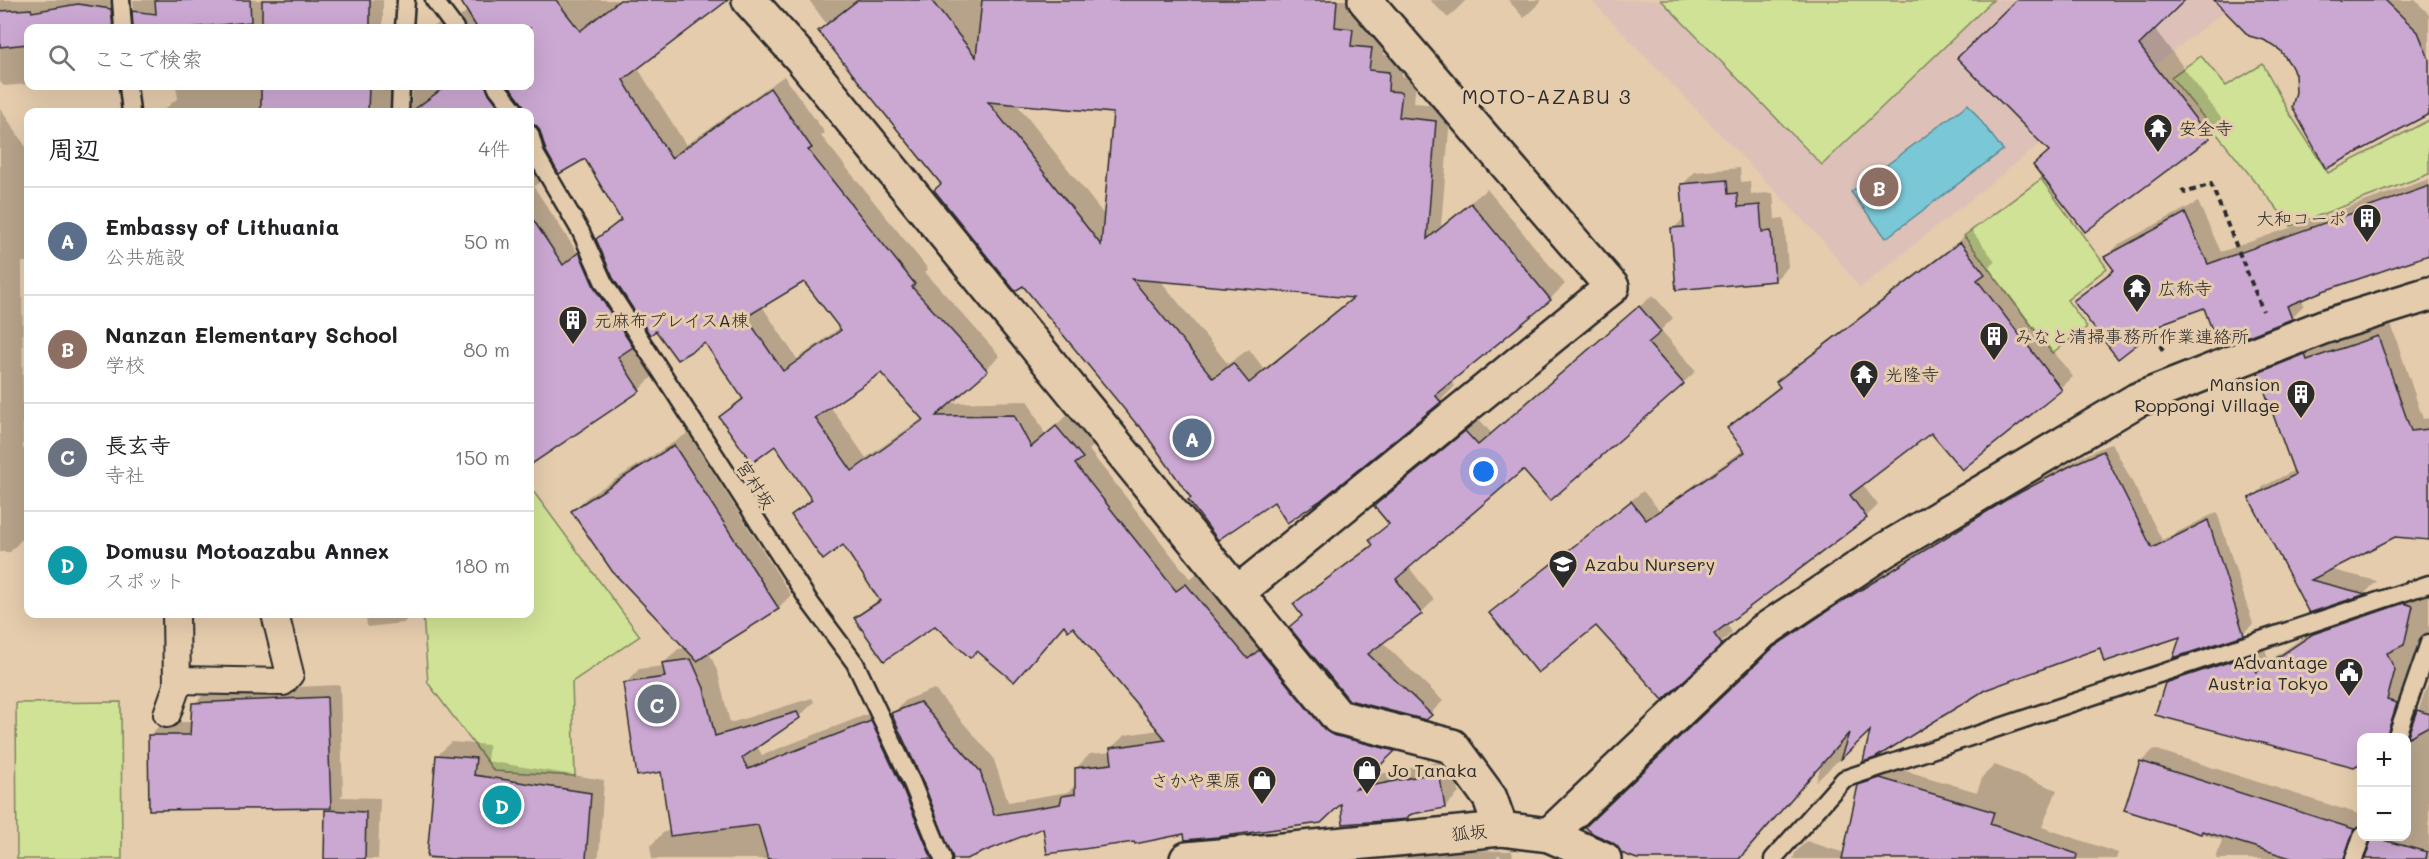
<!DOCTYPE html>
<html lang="ja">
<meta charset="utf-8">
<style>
:root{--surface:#fff;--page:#f2f2f2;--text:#202124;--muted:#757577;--line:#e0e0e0;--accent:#1a73e8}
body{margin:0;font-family:Mali,"Klee One",sans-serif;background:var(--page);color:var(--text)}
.controls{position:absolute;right:18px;bottom:18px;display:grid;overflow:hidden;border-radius:12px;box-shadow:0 6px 24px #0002}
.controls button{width:54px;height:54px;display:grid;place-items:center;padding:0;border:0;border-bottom:2px solid var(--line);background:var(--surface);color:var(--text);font:30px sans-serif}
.you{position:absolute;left:1484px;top:472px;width:21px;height:21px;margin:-15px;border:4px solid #fff;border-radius:50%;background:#1a73e8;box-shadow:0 0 0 9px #1a73e833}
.badge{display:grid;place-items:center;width:39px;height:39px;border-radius:50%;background:var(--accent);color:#fff;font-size:20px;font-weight:700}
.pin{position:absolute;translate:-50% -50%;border:3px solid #fff;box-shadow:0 2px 6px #0006}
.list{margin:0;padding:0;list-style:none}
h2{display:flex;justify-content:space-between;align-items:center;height:78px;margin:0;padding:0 24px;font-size:26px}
h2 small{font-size:20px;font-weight:400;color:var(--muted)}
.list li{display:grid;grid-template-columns:39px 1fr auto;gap:18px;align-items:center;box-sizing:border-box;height:108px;padding:0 24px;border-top:2px solid var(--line)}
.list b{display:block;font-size:22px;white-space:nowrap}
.list p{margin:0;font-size:20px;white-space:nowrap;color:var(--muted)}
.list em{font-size:20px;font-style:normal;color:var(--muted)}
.icon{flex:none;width:33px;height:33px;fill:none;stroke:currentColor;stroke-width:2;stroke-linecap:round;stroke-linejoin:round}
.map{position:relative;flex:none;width:2429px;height:859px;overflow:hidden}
.search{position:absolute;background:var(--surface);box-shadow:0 6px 24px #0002;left:24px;top:24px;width:510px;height:66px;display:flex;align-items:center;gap:15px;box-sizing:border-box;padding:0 21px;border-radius:12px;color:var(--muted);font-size:22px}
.panel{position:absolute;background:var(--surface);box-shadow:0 6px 24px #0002;left:24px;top:108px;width:510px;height:510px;border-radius:12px}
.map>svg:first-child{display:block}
.built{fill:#ddc1b8}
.green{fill:#d0e296;stroke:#7e8660;stroke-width:1.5}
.water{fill:#7ac8d7;stroke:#5a8992;stroke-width:1.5}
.shadow{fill:#0003;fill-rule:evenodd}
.building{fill:#cba8d2;stroke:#2b2b2b;stroke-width:1.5;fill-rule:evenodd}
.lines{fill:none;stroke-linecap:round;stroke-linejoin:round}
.service-casing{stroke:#2b2b2b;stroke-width:21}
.pedestrian-casing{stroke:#2b2b2b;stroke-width:30}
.minor-casing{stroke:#2b2b2b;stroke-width:38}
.path{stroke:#2b2b2b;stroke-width:4;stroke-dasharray:6 4.5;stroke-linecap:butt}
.service{stroke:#e5ccad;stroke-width:16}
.pedestrian{stroke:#e5ccad;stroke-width:26}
.minor{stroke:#e5ccad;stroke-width:33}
.labels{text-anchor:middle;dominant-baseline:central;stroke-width:6;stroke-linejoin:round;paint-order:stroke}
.poi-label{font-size:18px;fill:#2b2b2b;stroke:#e5ccad;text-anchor:start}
.street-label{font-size:18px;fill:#2b2b2b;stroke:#e5ccad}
.neighbourhood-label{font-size:20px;letter-spacing:1.5px;fill:#2b2b2b;stroke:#e5ccad}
</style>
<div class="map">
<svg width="2429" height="859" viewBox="0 0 2429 859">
<rect width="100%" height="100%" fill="#e5ccad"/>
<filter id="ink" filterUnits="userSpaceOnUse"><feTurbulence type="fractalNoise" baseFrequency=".0167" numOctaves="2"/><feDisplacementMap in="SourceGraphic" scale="12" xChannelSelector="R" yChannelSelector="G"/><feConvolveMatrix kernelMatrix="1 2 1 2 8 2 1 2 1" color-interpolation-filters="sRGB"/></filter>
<g filter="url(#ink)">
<path class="built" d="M1591 0H2239L2066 134 2060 128 1860 288 1823 241Z"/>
<g class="green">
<path d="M1661 0H1993L1822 165Z"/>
<path d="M2201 56 2226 86 2263 64 2288 111 2328 173 2429 120V174L2291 226 2171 77Z"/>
<path d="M2041 179 2107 268 2067 300 2087 327 2052 353 1964 236Z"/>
<path d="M530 487 640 636 572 682 575 776 494 771 428 683 423 614H530Z"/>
<path d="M121 702 122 859H17L16 703Z"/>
</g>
<path class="water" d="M1968 104 2003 150 1886 238 1851 192Z"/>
<g class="shadow">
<path d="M0 0H125L121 28H28V84L4 86 0 82Z"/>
<path d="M133 0H383V28H135Z"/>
<path d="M462 0H723L637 67 686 145 784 76 825 133 821 136 928 269 925 272 1000 356 948 403 1028 401 1045 434 1070 413 1096 443 1089 450 1190 579 1200 571 1338 716 1407 737 1366 777 1453 759 1459 793 1445 807 1342 801 1319 823 1277 830 1186 838 1185 833 1136 840 1044 826 962 859H954V854L949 859H652L650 846 664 832 671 831 662 770 625 684 639 669 664 666V663L678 649 686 648 573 511 586 498 688 433 791 595 778 608 709 652 718 673 730 723 812 698 814 702 799 717 757 746 762 755 886 707 916 772 948 848 954 853 923 778 892 714 906 700 934 689 993 757 1008 802 1068 792 1077 783 1076 768 1090 754 1112 752 1111 748 1125 735 1160 730 1073 625 1065 624 977 649 935 624 856 618 880 598 843 543 793 515 812 497 775 444 721 417 743 397 705 341 597 239 621 218 585 157 533 123 540 146 554 169 534 187 577 252 593 240 609 275 645 332 633 344 653 376 639 390 531 462 530 112H161L178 98 176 86H405L404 104 411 108 413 86H507L511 91 513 89 510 86H530V28H431L455 14 459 18 468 10ZM804 280 841 327 797 359 762 306ZM881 371 923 418 866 458 830 406Z"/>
<path d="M809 0H1350L1349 13 1367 14 1366 32 1386 33 1384 55 1404 57 1402 76 1416 78 1414 103 1451 106 1441 226 1487 189 1565 284 1550 299 1450 380 1455 386 1440 401 1274 500 1193 498 1140 423 943 184ZM1016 103 1115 112 1105 216ZM1160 280 1354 297 1264 369 1249 349 1228 364Z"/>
<path d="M1430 0H1466L1448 18Z"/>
<path d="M1508 0H1542L1524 18Z"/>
<path d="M2018 0H2183L2154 28 2224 122 2209 137 2050 150Z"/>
<path d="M2216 0H2415L2429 14V113L2297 93V74L2281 49Z"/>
<path d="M0 108 28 150V262H22L23 449H28V540H21L10 552H0Z"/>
<path d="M1740 168 1741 182 1750 181 1751 194 1773 193 1775 219 1784 218 1788 267 1775 280 1673 229 1685 217 1682 185 1695 172Z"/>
<path d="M2429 179V253L2302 299 2304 305 2291 318 2205 306 2075 301 2114 268 2106 257 2119 244 2198 202 2221 252Z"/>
<path d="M1972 231 1995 261 1989 268 2073 377 1962 468 1931 431 1862 484 1878 505 1866 517 1726 623 1732 632 1720 644 1596 624 1491 613 1503 602 1643 491 1659 510 1745 449 1729 428 1740 416 1781 385 1778 382 1790 370Z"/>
<path d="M1653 295 1673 318 1661 330 1696 371 1683 383 1523 468 1408 566 1434 600 1421 613 1382 642 1443 701 1426 718 1291 627 1303 615 1295 604 1308 592 1374 543 1371 540 1390 522 1376 506 1388 493 1479 419 1492 434Z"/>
<path d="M2391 324 2423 419 2429 418V539L2395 536 2329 569 2377 581 2366 592 2310 611 2251 499 2264 486 2295 470 2260 373 2273 360 2318 343 2320 348Z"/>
<path d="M2112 443 2162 540 2217 512 2253 624 2243 633 2182 635 2100 646 1872 727 1816 782 1821 765 1741 859H1663L1590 831 1589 825 1598 816 1785 638 1975 516 2085 455Z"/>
<path d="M2418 591 2429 594V637L2400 732 2406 736 2410 735 2429 680V859H2216L2222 840 2126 809 2141 762 2154 749 2362 815 2359 854 2367 857 2373 836H2406V738H2362V767L2157 714 2166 684 2179 671 2263 643 2269 661 2327 621Z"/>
<path d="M366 614H413L403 623 367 627Z"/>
<path d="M340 685 343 794 340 797 380 798 378 859H325L327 811 331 807 150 735 163 722H193L194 704 207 691Z"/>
<path d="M451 742 489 745 487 761 604 780 599 855 595 859H428L437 756Z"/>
<path d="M1995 765 2057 790 2042 827 2118 853 2116 859H1793L1795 853 1806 841 1845 853 1860 786 1871 774 1893 767 1977 792 1983 776Z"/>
<path d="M1391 849 1512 851 1513 859H1501L1500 855H1497L1498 859H1381Z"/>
</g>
<g class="building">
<path d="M155 0H250L251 22 188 28H133L132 11 156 14Z"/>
<rect x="262" y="0" width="108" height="28"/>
<path d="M460 0H556L580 31 620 0H728L623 80 671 158 770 88 812 148 808 150 915 284 912 287 988 371 936 416 1014 415 1031 447 1056 426 1083 458 1075 464 1176 591 1186 584 1248 659 1259 650 1324 729 1333 735 1395 751 1356 789 1439 772 1445 808 1412 814 1408 816V819L1343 824 1341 804 1321 823 1217 837 1185 840 1184 834 1135 844 1134 842 1047 854 1043 828 966 859H953L922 779 891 713 920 702 980 771 994 815 1060 804 1062 796 1075 794V768L1112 764 1110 748 1166 740 1073 627 1068 631 1064 625 1014 682 977 651 970 658 935 626 884 661 854 618 880 601 843 545 823 560 791 515 812 500 775 446 752 463 719 417 743 399 705 343 677 360 656 331 650 335 613 278 596 239 621 220 585 159 559 174 546 151 540 131 537 126 530 124V112H526L524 106 509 86H530V28H477ZM804 282 841 330 783 371 746 317ZM881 373 923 420 852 471 815 418Z"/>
<path d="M858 0H931L976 57 982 0H1337L1335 27 1353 29 1351 46 1372 48 1369 70 1389 72 1388 91 1402 92 1399 117 1436 121 1427 239 1471 203 1551 300 1435 395 1441 402 1321 500 1287 523 1274 502 1218 540 1188 500 1191 498 1139 425 1138 426 1023 286 1015 291 934 190 941 184 818 31ZM988 102 1113 113 1101 245ZM1132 279 1353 298 1249 383 1233 363 1213 378Z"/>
<path d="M2016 0H2185L2139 45 2210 138 2085 232 2033 165 2049 151 1957 58Z"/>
<path d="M2214 0H2385L2418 32 2429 59V114L2326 169 2292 107 2296 92 2295 74 2290 64 2280 50 2264 40 2249 36Z"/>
<path d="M78 4 111 9 113 28H28V44L0 47V11L31 9 32 12Z"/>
<path d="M261 86H369L368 112H261Z"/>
<path d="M446 86H486L488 92 503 112H411Z"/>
<path d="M1727 180 1728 194 1737 193 1738 207 1760 205 1762 232 1771 231 1775 281 1676 290 1671 228 1684 227 1681 184Z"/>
<path d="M2429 186V255L2323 291 2287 306 2292 319 2246 337 2242 328 2215 338 2204 308 2166 322 2118 359 2073 301 2114 270 2104 257 2185 213 2208 264Z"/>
<path d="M530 215 563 265 579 252 595 289 633 347 618 357 640 391 530 465Z"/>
<path d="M1960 242 1985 274 1977 280 2062 390 1962 470 1931 433 1850 495 1867 518 1714 634 1722 645 1663 700 1596 626 1538 673 1489 613 1631 501 1646 520 1745 452 1727 428 1780 387 1776 382Z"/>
<path d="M1639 306 1661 332 1648 343 1684 384 1550 501 1523 470 1396 579 1422 614 1368 654 1432 715 1426 720 1349 700 1289 627 1302 616 1293 604 1373 545 1369 540 1389 524 1374 506 1465 431 1478 445Z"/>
<path d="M2378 336 2411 431 2429 429V540L2395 537 2311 580 2366 594 2309 613 2249 498 2295 475 2258 373 2305 354 2307 360Z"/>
<path d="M674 445 779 609 697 661 612 571 571 511Z"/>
<path d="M2103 451 2152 548 2208 520 2244 635 2173 658 2180 637 2104 662 2100 648 1985 690 1875 758 1863 762 1870 731 1840 760 1849 733 1739 859H1637L1621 853 1612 842 1594 834 1585 827 1774 647 1838 604 2006 500 2074 464Z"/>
<path d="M2404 603 2413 606 2404 645 2387 653 2395 670 2387 700 2397 703 2386 738H2361V763L2354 767 2155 715 2165 683 2250 655 2256 672 2313 634Z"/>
<path d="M691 659 704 688 715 736 797 712 800 718 742 758 748 769 871 721 902 787 932 859H768L758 825 670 836 661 772 637 776 623 683 665 677 662 663Z"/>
<path d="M327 697 331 808 149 810 148 735H190L192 703Z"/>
<path d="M2417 710 2429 714V726L2407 738Z"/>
<path d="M436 755 476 758 474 775 591 793 586 859H453L427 857Z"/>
<path d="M2140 761 2354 829 2344 859H2294L2202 831 2201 834 2124 810Z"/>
<path d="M1880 778 1994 812 1990 824 2077 854 2076 859H1842L1858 785Z"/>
<path d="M325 810 366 812 365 859H324Z"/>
<path d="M2372 837 2427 852 2426 859H2365Z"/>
</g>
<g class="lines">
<g class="service-casing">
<g id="service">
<path d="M121 0 123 28"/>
<path d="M434 0 455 28"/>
<path d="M404 28 406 0"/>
<path d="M128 86 131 112"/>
<path d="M496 86 516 112"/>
<path d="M400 112 401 86"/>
<path d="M530 134 536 155 581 232 604 283 811 604 855 663 912 783 943 859"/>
<path d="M2396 738 2429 643"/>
<path d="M1773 859 1844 779 2429 584"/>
<path d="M2354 859 2362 836"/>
</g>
</g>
<g class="pedestrian-casing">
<g id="pedestrian">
<path d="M177 680 283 682 290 674 275 614"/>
<path d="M167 714 177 686 176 614"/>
</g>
</g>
<g class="minor-casing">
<g id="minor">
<path d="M749 0 801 58 1338 717 1452 746 1490 798 1501 829"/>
<path d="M1237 593 1612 287 1365 0"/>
<path d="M1549 835 1762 632 1885 550 2137 400 2323 327 2429 294"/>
<path d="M1187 859 1501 829 1549 835 1604 859"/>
</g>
</g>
<g class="path">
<path d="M2182 189 2185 193 2211 184 2263 311"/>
<path d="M2154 337 2163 350"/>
</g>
<use href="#service" class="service"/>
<use href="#pedestrian" class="pedestrian"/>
<use href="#minor" class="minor"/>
</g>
</g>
<defs>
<g id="temple-pin" transform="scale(1.5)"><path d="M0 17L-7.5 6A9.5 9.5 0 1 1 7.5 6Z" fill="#2b2b2b" stroke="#e5ccad"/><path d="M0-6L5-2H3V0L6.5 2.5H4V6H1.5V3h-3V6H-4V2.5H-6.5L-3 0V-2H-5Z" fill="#fff"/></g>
<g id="building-pin" transform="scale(1.5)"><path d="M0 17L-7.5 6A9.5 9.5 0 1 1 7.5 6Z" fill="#2b2b2b" stroke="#e5ccad"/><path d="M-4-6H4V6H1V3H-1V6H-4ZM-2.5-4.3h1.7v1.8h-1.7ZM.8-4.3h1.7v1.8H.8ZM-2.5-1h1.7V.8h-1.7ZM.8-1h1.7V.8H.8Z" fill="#fff"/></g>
<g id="school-pin" transform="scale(1.5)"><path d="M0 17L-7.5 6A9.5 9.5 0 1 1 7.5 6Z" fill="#2b2b2b" stroke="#e5ccad"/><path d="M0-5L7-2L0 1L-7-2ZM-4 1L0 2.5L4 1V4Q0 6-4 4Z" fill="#fff"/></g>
<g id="civic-pin" transform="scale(1.5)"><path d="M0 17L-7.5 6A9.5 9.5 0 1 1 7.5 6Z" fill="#2b2b2b" stroke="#e5ccad"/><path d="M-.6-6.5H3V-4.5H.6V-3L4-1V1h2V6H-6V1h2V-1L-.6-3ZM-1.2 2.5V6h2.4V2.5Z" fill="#fff"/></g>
<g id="shop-pin" transform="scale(1.5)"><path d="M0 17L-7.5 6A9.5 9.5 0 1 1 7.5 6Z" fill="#2b2b2b" stroke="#e5ccad"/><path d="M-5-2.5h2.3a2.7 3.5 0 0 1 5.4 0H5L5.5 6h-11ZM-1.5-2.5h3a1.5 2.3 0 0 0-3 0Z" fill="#fff"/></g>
</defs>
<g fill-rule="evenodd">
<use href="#temple-pin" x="2158" y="128"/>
<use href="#building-pin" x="2367" y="218"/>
<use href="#temple-pin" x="2137" y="288"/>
<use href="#building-pin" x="573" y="320"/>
<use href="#building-pin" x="1994" y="336"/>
<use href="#temple-pin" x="1864" y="374"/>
<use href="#building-pin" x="2301" y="394"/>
<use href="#school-pin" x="1563" y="564"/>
<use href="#civic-pin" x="2349" y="672"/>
<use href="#shop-pin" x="1367" y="770"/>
<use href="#shop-pin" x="1262" y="780"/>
</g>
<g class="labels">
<g class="poi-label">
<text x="2179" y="128">安全寺</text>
<text x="2346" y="218" text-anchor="end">大和コーポ</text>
<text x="2158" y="288">広称寺</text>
<text x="594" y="320">元麻布プレイスA棟</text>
<text x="2015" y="336">みなと清掃事務所作業連絡所</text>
<text x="1885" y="374">光隆寺</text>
<text x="2280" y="384" text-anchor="end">Mansion<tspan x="2280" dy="21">Roppongi Village</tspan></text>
<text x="1584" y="564">Azabu Nursery</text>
<text x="2328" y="662" text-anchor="end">Advantage<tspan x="2328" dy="21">Austria Tokyo</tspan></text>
<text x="1388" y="770">Jo Tanaka</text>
<text x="1241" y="780" text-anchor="end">さかや栗原</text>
</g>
<g class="street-label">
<text transform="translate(756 484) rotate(57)">宮村坂</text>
<text transform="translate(1469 832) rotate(-6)">狐坂</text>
</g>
<g class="neighbourhood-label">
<text x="1547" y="96">MOTO-AZABU 3</text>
</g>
</g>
</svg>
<div class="controls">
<button>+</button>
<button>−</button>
</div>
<div class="you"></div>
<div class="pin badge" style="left:1192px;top:438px;background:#5c6f8a">A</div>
<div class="pin badge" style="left:1879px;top:187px;background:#8d6e63">B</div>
<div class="pin badge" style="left:657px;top:704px;background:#6b7280">C</div>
<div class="pin badge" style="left:502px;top:805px;background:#0f9aa8">D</div>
<div class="search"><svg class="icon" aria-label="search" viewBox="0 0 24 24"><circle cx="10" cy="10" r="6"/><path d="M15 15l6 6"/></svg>ここで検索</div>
<section class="panel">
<h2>周辺<small>4件</small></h2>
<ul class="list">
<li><span class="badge" style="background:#5c6f8a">A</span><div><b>Embassy of Lithuania</b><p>公共施設</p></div><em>50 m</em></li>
<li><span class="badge" style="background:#8d6e63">B</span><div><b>Nanzan Elementary School</b><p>学校</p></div><em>80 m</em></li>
<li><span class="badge" style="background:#6b7280">C</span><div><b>長玄寺</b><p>寺社</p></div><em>150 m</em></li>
<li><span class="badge" style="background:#0f9aa8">D</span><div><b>Domusu Motoazabu Annex</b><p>スポット</p></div><em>180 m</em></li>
</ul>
</section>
</div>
